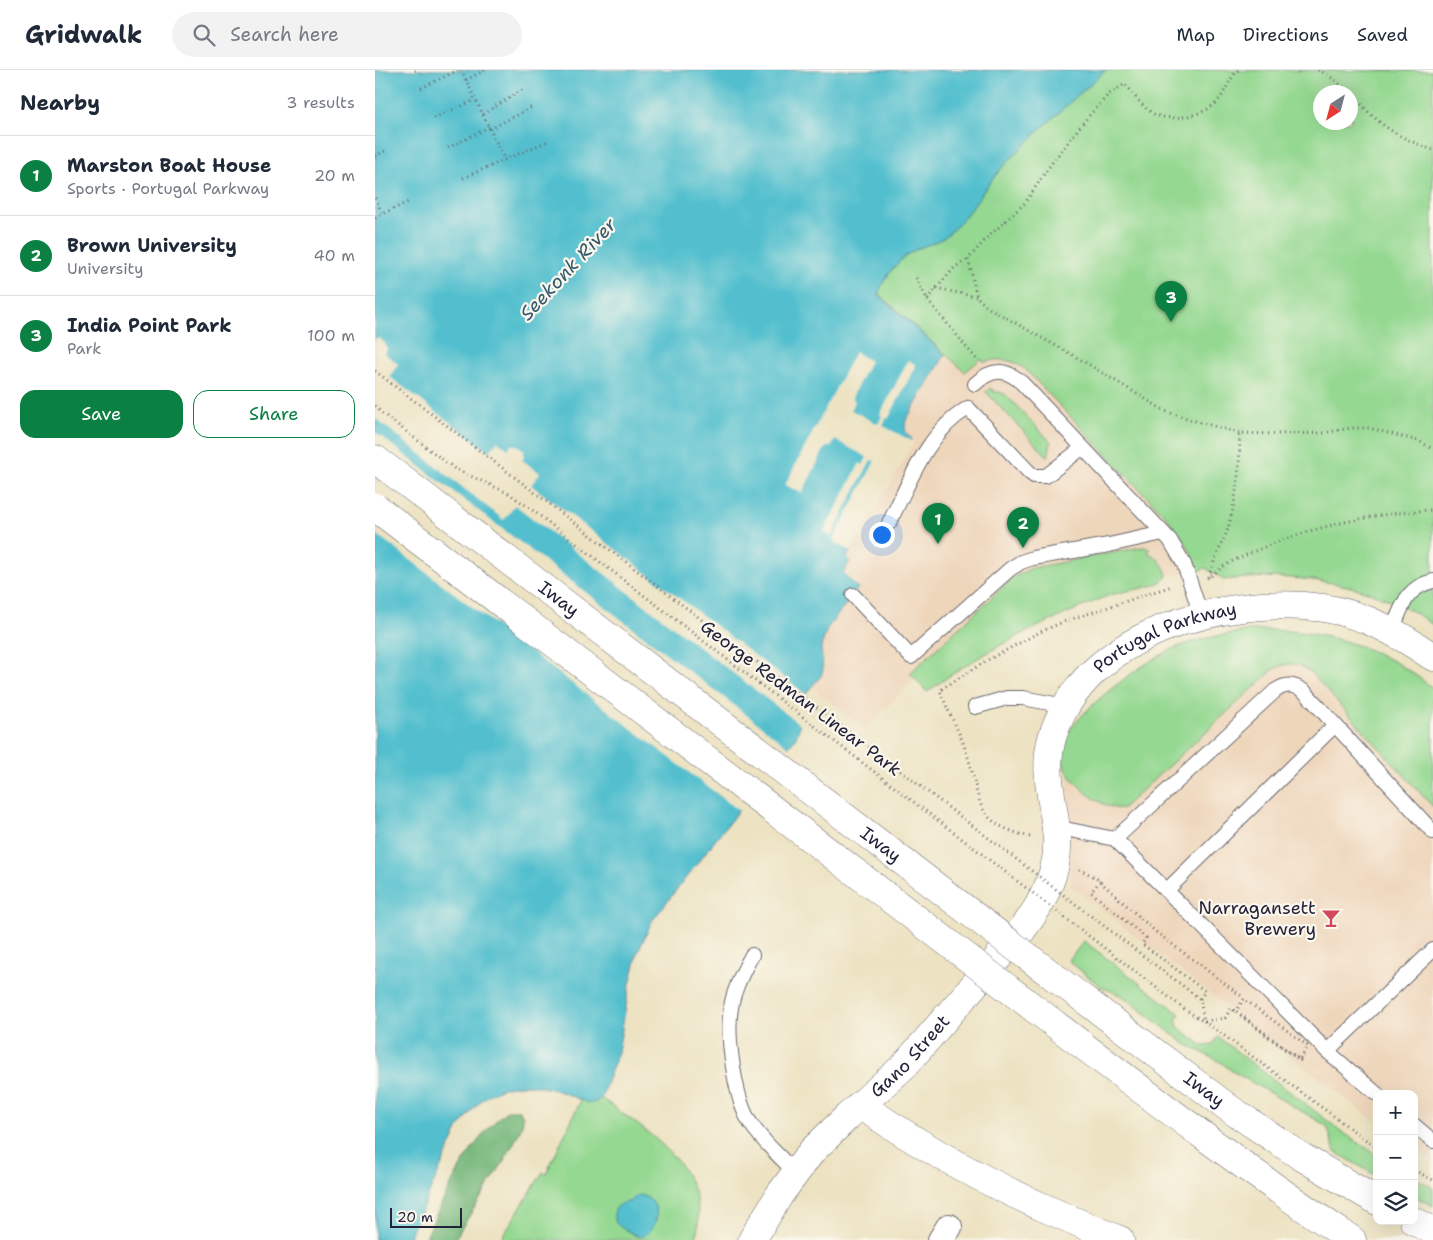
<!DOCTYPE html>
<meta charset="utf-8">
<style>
:root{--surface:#fff;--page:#f2f2f3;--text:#1f2937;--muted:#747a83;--line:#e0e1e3;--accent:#0b8043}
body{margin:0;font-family:"Shantell Sans",sans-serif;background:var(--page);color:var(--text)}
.controls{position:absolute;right:15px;bottom:15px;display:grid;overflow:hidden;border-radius:10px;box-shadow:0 5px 20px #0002}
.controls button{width:45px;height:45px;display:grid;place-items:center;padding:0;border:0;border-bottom:1px solid var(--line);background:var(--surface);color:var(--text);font:25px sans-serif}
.compass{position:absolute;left:938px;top:15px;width:45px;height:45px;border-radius:50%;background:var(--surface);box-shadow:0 5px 20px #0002;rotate:216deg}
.scale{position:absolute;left:15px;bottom:12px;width:72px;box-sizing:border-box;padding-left:5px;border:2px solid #22223b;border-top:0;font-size:14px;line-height:18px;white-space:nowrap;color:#22223b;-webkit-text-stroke:4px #fbf7ec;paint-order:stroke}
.you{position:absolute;left:506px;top:464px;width:18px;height:18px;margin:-12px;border:4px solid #fff;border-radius:50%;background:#1a73e8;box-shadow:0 0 0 8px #1a73e833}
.badge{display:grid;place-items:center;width:32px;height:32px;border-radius:50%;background:var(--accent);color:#fff;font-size:16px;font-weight:700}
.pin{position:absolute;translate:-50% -41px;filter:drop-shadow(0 1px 2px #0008)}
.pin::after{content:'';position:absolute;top:26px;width:18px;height:15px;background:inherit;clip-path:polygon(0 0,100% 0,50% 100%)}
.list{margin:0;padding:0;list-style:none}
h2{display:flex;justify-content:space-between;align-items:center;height:65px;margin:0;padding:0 20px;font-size:21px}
h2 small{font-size:16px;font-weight:400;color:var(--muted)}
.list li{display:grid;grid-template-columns:32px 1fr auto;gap:15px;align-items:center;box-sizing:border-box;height:80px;padding:0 20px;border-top:1px solid var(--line)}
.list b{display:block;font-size:19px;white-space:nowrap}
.list p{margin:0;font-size:16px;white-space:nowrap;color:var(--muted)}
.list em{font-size:16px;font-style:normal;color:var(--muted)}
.actions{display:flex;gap:10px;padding:15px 20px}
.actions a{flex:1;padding:11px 0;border:1px solid var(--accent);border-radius:15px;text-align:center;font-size:18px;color:var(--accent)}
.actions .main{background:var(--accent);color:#fff}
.icon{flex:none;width:28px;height:28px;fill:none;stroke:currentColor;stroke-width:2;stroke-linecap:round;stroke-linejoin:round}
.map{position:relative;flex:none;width:1058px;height:1170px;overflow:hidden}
header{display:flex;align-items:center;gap:30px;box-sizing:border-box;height:70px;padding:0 25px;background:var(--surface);border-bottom:1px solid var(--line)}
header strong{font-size:24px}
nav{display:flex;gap:28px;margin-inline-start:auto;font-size:18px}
.search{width:350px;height:45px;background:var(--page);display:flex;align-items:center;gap:12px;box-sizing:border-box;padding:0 18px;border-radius:28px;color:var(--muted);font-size:19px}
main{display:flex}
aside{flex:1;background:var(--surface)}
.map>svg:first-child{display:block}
.built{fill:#eed6bb}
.green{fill:#94d891;stroke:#5b7d66;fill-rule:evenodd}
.forest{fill:#77b87b;stroke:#4c6d5b}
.water{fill:#53bfce;stroke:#3a7084}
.pier{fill:#ede3c3}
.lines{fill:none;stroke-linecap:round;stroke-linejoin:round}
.service-casing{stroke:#69666b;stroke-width:16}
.minor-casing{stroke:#69666b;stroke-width:28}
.tertiary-casing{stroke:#69666b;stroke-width:29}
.motorway-casing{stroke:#69666b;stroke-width:29}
.path{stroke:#69666b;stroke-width:3;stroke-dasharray:1 4;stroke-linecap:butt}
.service{stroke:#fff;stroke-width:14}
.minor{stroke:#fff;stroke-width:26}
.tertiary{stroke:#fff;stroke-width:28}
.motorway{stroke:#fff;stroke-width:28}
.motorway-bridge-casing{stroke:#69666b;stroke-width:29;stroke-linecap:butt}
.path-bridge{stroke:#69666b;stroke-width:3;stroke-dasharray:1 4;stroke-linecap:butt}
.motorway-bridge{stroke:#fff;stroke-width:28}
.labels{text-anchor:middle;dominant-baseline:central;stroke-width:4.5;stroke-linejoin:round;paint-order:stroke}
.street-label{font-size:18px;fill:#22223b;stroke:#fbf7ec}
.poi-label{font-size:18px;fill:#22223b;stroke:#fbf7ec;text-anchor:end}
.water-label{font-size:19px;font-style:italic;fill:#33596e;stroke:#fbf7ec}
</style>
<header>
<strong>Gridwalk</strong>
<div class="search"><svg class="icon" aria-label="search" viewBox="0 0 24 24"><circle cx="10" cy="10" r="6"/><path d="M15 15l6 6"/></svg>Search here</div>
<nav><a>Map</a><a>Directions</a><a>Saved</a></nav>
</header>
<main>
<aside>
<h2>Nearby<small>3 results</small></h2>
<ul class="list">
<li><span class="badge">1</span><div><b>Marston Boat House</b><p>Sports · Portugal Parkway</p></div><em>20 m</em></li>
<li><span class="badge">2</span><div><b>Brown University</b><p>University</p></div><em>40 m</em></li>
<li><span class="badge">3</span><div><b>India Point Park</b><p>Park</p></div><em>100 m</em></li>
</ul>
<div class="actions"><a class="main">Save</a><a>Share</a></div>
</aside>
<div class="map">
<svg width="1058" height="1170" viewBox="0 0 1058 1170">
<rect width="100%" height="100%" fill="#fbf7ec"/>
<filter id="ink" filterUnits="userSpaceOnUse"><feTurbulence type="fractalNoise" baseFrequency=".02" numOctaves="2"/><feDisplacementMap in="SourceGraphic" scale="10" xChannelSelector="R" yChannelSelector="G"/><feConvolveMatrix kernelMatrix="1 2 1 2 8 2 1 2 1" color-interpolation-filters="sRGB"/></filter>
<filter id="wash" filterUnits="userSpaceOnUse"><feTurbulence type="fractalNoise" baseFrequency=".0096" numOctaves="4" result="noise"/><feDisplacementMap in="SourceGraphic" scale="20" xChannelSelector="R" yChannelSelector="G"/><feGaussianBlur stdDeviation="1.12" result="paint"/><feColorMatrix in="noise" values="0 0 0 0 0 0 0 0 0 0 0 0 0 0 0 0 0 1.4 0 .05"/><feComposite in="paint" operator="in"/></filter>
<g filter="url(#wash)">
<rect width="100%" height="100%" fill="#ede3c3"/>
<g class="built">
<path d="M617 281H642L804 452 829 497 695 530 589 561 490 658 436 617 446 606 449 593 446 577 452 559 475 530 468 503 471 487 537 369 530 361 529 357 531 350 570 285 590 302Z"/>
<path d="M934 574 1058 656V1090L1039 1080V1024H1002V1053L696 816 693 710 697 682Z"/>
</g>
<g class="green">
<path d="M731 0 1058 1V555C998 511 920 502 848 510L845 507 830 498 824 501 812 475 792 448 650 299C637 289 624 288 609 292L606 289 590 302 503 223C511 205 523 188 542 179 552 174 565 172 573 164 594 145 607 120 626 99 658 64 696 32 731 0ZM946 22H976V52H946Z"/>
<path d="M615 318 620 322H624L630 324 676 372 673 387 611 322Z"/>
<path d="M767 477 775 478 773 483C783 487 789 495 792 505 788 517 759 519 748 522 731 525 717 533 702 539 649 562 598 587 552 622L535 603 639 507 657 498Z"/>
<path d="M878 560C932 559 983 569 1030 598 1040 604 1049 612 1058 618V737L937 604C925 593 913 591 898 600L748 738C739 741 722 731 714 725 702 715 688 701 686 685 682 652 772 589 800 578 825 568 851 564 878 560Z"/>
<path d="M709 871 805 944 801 949 803 957 828 976 837 975 843 967 966 1061 1002 1085V1106L960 1082 952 1056 857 1001 847 993 809 973 749 927 725 916 695 892 694 890Z"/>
<path d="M226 1028C275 1064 336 1098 321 1170H125L168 1102 171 1104 206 1030C214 1033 220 1034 226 1028ZM258 1129 262 1167 253 1160 254 1132Z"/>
<path d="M1039 1107 1058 1118V1136L1039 1126Z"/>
</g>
<path class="forest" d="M133 1040H144C146 1042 147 1044 148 1047 151 1065 91 1147 80 1170H50C70 1125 93 1071 133 1040Z"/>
<g class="water">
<path d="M0 0H731C696 32 658 64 626 99 607 120 594 146 573 164 565 172 552 174 542 179 524 188 511 205 503 224L570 285 531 350C529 359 530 363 537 369L472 487 475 492 468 503 483 518 452 559 446 577 448 600 446 606 432 622 428 630 424 659 421 667 277 851 263 882 254 918 243 982 226 1028C223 1031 220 1033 216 1033 209 1033 200 1027 194 1025 167 1015 137 1008 111 1027 100 1035 92 1048 83 1059L33 1170H0Z"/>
<path d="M263 1125C287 1127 287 1158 267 1167 262 1167 244 1157 242 1154 234 1144 243 1131 254 1132Z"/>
</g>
<g class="pier">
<path d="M4 268 10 273 12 280 9 283 23 294 15 307 114 382 123 371 133 379 136 375H142L149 380V387L147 390 165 403 156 415 433 626 427 656 140 435 129 450 0 348V269Z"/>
<path d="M480 282 495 291 477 327 480 332 476 340 503 354 507 346 505 345 533 290 541 295 513 349 511 348 508 356 539 372 477 482 458 471 500 391 496 390 456 466 449 462 485 393 488 395 492 387 460 370 456 376 450 378 427 423 410 415Z"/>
<path d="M0 362 415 678 366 742 0 463Z"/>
</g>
</g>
<g filter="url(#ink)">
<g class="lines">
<g class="service-casing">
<g id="service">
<path d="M600 314C617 298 630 298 647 313L795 470 809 494 826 545"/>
<path d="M514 453C535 412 551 363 593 338L655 403 659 406H671L707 378"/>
<path d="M478 525 536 587 635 499 646 492 658 488 734 475 788 463"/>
<path d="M1017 560C1028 536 1030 518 1058 511"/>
<path d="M600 637 632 628H648L690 636"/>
<path d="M680 757 740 769 952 981 1058 880"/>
<path d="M740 769 900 621C911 613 919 614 930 622L1058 762"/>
<path d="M792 820 960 655"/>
<path d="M377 885C368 901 358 920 356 938 351 966 360 1031 376 1054 388 1072 405 1087 420 1102"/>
<path d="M952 981 1002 1024"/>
<path d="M1039 1055 1058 1071"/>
</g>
</g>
<g class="minor-casing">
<path id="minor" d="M566 1170 574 1157"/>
</g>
<g class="tertiary-casing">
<g id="tertiary">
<path id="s1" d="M377 1170 405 1124 437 1081 473 1046 529 996 647 860C666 835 684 802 682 770 680 735 667 703 677 668 708 563 851 524 949 538 991 545 1023 563 1058 587"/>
</g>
</g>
<g class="motorway-casing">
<g id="motorway">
<path d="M0 389 20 404"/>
<path id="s2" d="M682 909 855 1039 927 1087 1002 1131"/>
<path d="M660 939C764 1018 868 1098 977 1170"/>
<path d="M485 1035C521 1059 558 1082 596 1102 644 1128 694 1149 745 1170"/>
<path d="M1039 1151 1058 1161"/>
</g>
</g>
<g class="path">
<path d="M86 0 130 90"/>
<path d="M863 0C854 9 851 22 842 32 829 46 793 53 777 43 766 36 758 23 750 14L734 24 712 48 676 94 650 133 611 169 593 189 602 227 612 237 708 291 790 341 817 350 864 363 901 364 948 363 976 358H994L1044 371 1058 379"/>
<path d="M943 0 953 5 975 22"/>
<path d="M40 1 42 0"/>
<path d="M91 10 110 0"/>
<path d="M46 18 83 0"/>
<path d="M976 23C984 31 991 41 1000 48 1016 63 1038 73 1058 80"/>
<path d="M108 44 147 20"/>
<path d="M59 48 100 30"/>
<path d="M115 59 157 37"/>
<path d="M73 78 114 57"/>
<path d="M0 86 12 80"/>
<path d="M88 108 173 71"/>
<path d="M0 128 8 144"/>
<path d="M0 148 35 131"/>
<path d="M541 208 552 229 603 291"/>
<path d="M561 218 602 227"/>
<path d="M552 229 580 197 593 189"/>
<path d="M834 507C838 492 845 478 851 464 860 440 867 388 864 363"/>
<path d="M832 508C840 504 846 497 854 493 919 461 986 444 1058 440"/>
<path d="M655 767C595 751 608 731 591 681 584 660 572 641 565 620L611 591 665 562 688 552 797 516"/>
<path d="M704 799 720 807 781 862 869 928"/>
<path d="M725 811 716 822 771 868 767 874 830 921 825 929"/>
<path d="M869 929 861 941 925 990 929 985"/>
<path d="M829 951 1002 1078"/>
<path d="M830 951 850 948 856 938 862 943"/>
<path d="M1039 1100 1058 1110"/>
</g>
<use href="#service" class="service"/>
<use href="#minor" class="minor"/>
<use href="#tertiary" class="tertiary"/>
<use href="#motorway" class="motorway"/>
<g class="motorway-bridge-casing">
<g id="motorway-bridge">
<path id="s3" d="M20 404 682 909"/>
<path d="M0 437 660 939"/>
</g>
</g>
<g class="path-bridge">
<path d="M0 301 825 929 829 951"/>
<path d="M0 336 7 343 80 399 133 423 152 436 808 938 828 951"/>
<path d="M866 946 924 990 933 976 869 929"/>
</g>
<use href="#motorway-bridge" class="motorway-bridge"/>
</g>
</g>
<defs>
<g id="bar-bare" transform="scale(1.5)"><path d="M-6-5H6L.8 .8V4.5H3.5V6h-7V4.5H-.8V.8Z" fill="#d1495b" stroke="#fbf7ec" stroke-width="2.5" paint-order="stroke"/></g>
</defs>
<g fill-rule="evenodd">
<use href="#bar-bare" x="956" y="848"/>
</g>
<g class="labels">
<g class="street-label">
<text stroke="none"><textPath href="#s3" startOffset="206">Iway</textPath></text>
<text stroke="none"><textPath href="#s1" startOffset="774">Portugal Parkway</textPath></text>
<text transform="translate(426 628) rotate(37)">George Redman Linear Park</text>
<text stroke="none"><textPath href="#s3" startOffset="611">Iway</textPath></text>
<text stroke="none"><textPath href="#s1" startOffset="244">Gano Street</textPath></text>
<text stroke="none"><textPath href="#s2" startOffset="184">Iway</textPath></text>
</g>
<g class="poi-label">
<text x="941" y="838">Narragansett<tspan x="941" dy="21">Brewery</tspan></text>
</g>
<g class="water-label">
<text transform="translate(193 199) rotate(-47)">Seekonk River</text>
</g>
</g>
</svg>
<div class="controls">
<button>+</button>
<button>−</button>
<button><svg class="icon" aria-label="layers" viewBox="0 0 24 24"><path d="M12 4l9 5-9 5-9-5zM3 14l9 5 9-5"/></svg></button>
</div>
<svg class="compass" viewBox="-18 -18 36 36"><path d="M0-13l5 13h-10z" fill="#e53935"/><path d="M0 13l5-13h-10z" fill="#747a83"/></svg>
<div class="scale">20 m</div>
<div class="you"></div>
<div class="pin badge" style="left:563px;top:474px">1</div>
<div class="pin badge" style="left:648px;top:478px">2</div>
<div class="pin badge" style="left:796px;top:252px">3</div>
</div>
</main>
